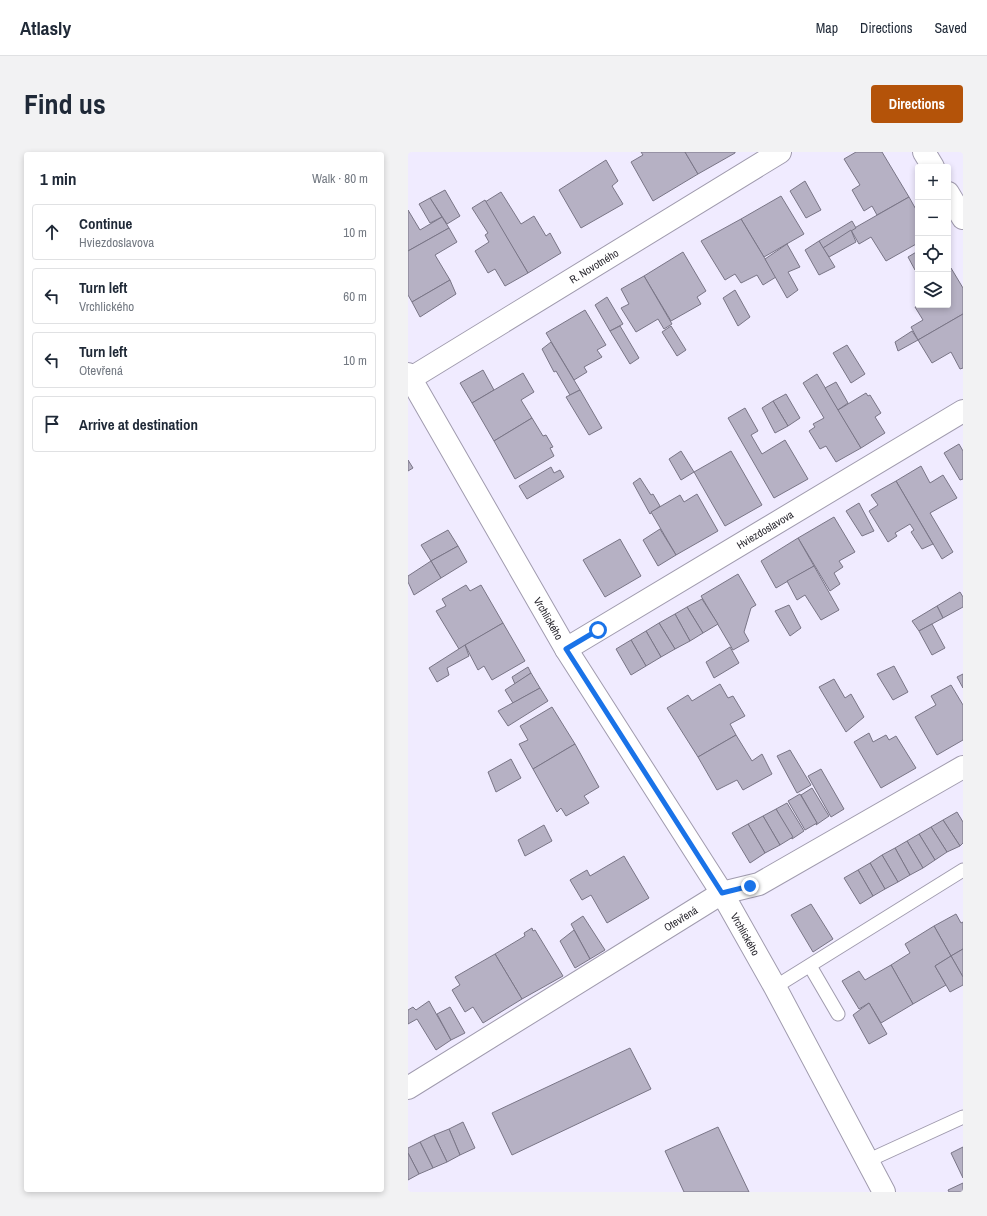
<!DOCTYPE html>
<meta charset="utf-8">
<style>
:root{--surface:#fff;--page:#f2f2f3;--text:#1f2937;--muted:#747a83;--line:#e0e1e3;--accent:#b45309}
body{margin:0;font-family:"Archivo Narrow",sans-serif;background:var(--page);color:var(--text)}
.controls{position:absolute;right:12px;top:12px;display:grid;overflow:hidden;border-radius:4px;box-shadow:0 2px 6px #0003}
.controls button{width:36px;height:36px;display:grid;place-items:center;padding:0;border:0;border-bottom:1px solid var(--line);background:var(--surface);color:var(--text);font:20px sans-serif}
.stop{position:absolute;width:12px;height:12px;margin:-9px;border:3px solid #1a73e8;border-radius:50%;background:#fff}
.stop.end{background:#1a73e8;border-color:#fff;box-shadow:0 1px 4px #0008}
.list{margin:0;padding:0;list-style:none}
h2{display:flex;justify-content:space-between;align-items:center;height:52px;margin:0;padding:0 16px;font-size:17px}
h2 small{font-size:13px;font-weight:400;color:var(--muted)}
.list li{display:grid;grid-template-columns:26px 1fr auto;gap:12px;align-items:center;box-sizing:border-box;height:56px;margin:0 8px 8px;padding:0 8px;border:1px solid var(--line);border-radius:4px}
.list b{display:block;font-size:15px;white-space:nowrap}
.list p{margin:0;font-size:13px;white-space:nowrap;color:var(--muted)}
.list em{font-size:13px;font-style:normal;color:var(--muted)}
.icon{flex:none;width:22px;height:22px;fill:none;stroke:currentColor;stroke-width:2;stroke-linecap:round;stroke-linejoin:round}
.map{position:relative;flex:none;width:555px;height:1040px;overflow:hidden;border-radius:4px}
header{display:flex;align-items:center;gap:24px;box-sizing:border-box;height:56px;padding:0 20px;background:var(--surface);border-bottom:1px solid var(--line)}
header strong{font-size:19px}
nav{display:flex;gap:22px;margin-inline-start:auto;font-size:14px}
.intro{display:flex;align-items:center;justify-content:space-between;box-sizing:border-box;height:96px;padding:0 24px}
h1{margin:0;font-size:28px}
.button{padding:10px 18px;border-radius:4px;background:var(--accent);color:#fff;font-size:14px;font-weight:700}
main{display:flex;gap:24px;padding:0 24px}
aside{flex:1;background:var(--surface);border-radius:4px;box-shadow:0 2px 6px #0003}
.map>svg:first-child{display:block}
.building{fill:#b6b1c4;stroke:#797586}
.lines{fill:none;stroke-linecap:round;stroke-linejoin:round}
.service-casing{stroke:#a09bae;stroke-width:15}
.minor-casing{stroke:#a09bae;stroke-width:24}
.service{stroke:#fff;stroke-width:13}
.minor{stroke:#fff;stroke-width:22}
.route{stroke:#1a73e8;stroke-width:5}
.labels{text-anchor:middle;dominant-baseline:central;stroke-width:3;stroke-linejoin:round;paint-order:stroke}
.street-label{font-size:11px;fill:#2a282f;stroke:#f0ebff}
</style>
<header>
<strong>Atlasly</strong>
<nav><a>Map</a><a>Directions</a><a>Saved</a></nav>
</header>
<div class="intro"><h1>Find us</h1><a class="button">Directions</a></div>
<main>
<aside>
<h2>1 min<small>Walk · 80 m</small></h2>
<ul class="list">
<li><svg class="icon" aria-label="ahead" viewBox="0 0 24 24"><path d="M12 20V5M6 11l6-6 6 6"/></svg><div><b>Continue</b><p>Hviezdoslavova</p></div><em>10 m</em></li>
<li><svg class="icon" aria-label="left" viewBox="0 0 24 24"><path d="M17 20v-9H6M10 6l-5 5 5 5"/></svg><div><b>Turn left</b><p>Vrchlického</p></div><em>60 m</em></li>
<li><svg class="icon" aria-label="left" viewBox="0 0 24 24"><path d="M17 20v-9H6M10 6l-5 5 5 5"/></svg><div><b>Turn left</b><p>Otevřená</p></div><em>10 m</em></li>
<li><svg class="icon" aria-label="arrive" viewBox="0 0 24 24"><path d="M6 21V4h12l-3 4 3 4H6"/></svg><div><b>Arrive at destination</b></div></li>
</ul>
</aside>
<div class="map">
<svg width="555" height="1040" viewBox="0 0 555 1040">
<rect width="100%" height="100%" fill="#f0ebff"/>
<g class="building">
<path d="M233 0H277L290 22 245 49 223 10 235 3Z"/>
<path d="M277 0H327V1L290 22Z"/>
<path d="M448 0H474L501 45 469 63 464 54 456 59 444 38 452 33 436 7Z"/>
<path d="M198 8 210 29 204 34 215 52 173 76 151 38Z"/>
<path d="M397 29 413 58 398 66 382 39Z"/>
<path d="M37 38 52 64 39 72 22 46Z"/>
<path d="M93 40 113 72 126 64 138 84 142 81 153 101 120 121 77 50Z"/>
<path d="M373 44 396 82 356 105 333 67Z"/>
<path d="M501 45 510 61V91L478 109 463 85 451 92 443 78Z"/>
<path d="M22 46 34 65 22 71 11 52Z"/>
<path d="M77 48 120 121 97 134 87 117 80 121 67 99 81 90 77 83 80 81 64 56Z"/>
<path d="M0 58 12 78 34 65 41 76 0 99Z"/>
<path d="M333 67 368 125 355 133 349 123 333 131 327 122 317 128 293 89Z"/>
<path d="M444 69 448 76 415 96 411 89Z"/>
<path d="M41 76 49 90 27 103 42 128 4 150 0 143V99Z"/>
<path d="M443 78 448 90 421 105 415 96Z"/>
<path d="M411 89 427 115 411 123 397 98Z"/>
<path d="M379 92 392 115 380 120 390 138 379 146 357 107Z"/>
<path d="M510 99V116L507 118 500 105Z"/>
<path d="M275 100 298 139 289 145 293 152 263 169 236 124Z"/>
<path d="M543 116 555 136V162L510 188 503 175 515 168 507 155 511 153H540V118Z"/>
<path d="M236 124 264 172 256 177 250 167 228 180 213 156 221 152 213 137Z"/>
<path d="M42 128 48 142 12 165 4 150Z"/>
<path d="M327 138 342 165 330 174 315 146Z"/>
<path d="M199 145 215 172 202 179 187 153Z"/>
<path d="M177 158 198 193 189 198 194 205 176 215 179 220 166 228 138 181Z"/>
<path d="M555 162V216L552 217 543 200 524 211 510 188Z"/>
<path d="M212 174 231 206 222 212 202 179Z"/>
<path d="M263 174 278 198 269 204 254 180Z"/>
<path d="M504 179 510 188 490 199 487 190Z"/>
<path d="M143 190 172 238 162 243 148 219 146 220 134 197Z"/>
<path d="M439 193 457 222 443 231 425 201Z"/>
<path d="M75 218 86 238 64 251 52 231Z"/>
<path d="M115 221 126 240 113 248 124 266 86 289 64 251Z"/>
<path d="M409 222 453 296 428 310 418 294 412 297 401 279 407 275 405 272 416 266 395 231Z"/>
<path d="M428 230 440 251 430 258 417 236Z"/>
<path d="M172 238 194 276 181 283 158 245Z"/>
<path d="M458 241 460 244 462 243 473 261 467 265 477 281 453 296 430 258Z"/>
<path d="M378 242 392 266 380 274 365 249Z"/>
<path d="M365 249 380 274 367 281 354 256Z"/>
<path d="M337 256 350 279 343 283 354 302 377 288 400 327 366 346 320 266Z"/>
<path d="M124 266 135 284 138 283 145 295 142 296 146 304 107 327 86 289Z"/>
<path d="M551 292 555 299V327L552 328 536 301Z"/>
<path d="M273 299 286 320 273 328 261 307Z"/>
<path d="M323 299 354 353 317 374 286 320Z"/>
<path d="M0 308 5 316 0 319Z"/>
<path d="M513 314 522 331 535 323 549 346 522 361 545 400 534 407 488 329Z"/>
<path d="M143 315 146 321 152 318 156 325 119 347 111 334Z"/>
<path d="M232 326 243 343 245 342 252 354 242 362 225 331Z"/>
<path d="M488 329 525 392 514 397 503 380 506 378 502 372 487 381 489 384 480 390 461 359 470 353 463 343Z"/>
<path d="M289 342 310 379 268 403 243 360 272 343 276 350Z"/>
<path d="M451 351 466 379 454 384 438 359Z"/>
<path d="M426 365 447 400 431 409 435 415 426 421 432 432 422 439 390 386Z"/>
<path d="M252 377 268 403 250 414 235 388Z"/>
<path d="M40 378 50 394 23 409 13 393Z"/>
<path d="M390 386 406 414 368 436 353 409Z"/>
<path d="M212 387 233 424 197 445 175 408Z"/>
<path d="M50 394 59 410 33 426 23 409Z"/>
<path d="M23 409 33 426 6 443 0 430V424Z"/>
<path d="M406 414 431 458 413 468 397 443 389 448 379 429Z"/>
<path d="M330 422 348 453 343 456 336 480 341 489 325 498 293 444Z"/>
<path d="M58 433 62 439 73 433 95 471 51 497 28 459 38 454 34 447Z"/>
<path d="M552 440 555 445V455L535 466 529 454Z"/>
<path d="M294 447 310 472 295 481 279 455Z"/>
<path d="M381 453 393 476 382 484 367 459Z"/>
<path d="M529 454 535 466 511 479 504 469Z"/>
<path d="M279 455 295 481 282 489 267 462Z"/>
<path d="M267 462 282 489 267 497 251 471Z"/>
<path d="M95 471 117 509 84 528 76 514 70 518 57 493Z"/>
<path d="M251 471 267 497 253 505 238 479Z"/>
<path d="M524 472 537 496 524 503 511 479Z"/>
<path d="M238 479 253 505 238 514 223 488Z"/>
<path d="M223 488 238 514 223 523 208 497Z"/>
<path d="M57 493 61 504 39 516 41 523 29 530 21 516Z"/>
<path d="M322 495 331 511 306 526 298 510Z"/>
<path d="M486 514 500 540 485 548 469 522Z"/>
<path d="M120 515 123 521 107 532 104 525Z"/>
<path d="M123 521 132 536 105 551 97 538Z"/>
<path d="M555 522V536L549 525Z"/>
<path d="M426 527 437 546 443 542 456 565 438 580 411 535Z"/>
<path d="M312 532 320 546 325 544 337 564 322 572 328 583 290 605 259 556 280 543 284 549Z"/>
<path d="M543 533 555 553V588L529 603 507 565 528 553 523 544Z"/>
<path d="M132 536 140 549 100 574 90 559Z"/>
<path d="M144 555 167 592 125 617 111 592 120 588 112 574Z"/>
<path d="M461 581 465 590 478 583 481 588 488 584 508 616 473 636 446 590Z"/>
<path d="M328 583 344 609 354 602 364 622 335 638 329 628 309 638 290 605Z"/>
<path d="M167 592 191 635 176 644 181 651 158 664 153 656 149 660 125 617Z"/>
<path d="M382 598 403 633 389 641 369 604Z"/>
<path d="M103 607 113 626 88 640 80 620Z"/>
<path d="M413 617 436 657 423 665 400 624Z"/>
<path d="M404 636 421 664 408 673 409 671 393 643Z"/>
<path d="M392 642 409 671 397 678 380 649Z"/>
<path d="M379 651 396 679 384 687 368 657Z"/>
<path d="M368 657 385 685 372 693 355 664Z"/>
<path d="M549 660 555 670V691L552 694 535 668Z"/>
<path d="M355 664 372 693 357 701 340 672Z"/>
<path d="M535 668 552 694 539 700 523 675Z"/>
<path d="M340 672 357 701 342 711 324 681Z"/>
<path d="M136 673 144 689 117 704 110 688Z"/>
<path d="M523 675 539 700 527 708 511 682Z"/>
<path d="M511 682 527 708 515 716 499 689Z"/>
<path d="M499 689 515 716 502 723 487 696Z"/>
<path d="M487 696 502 723 490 730 474 703Z"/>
<path d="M474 703 490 730 477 737 462 711Z"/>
<path d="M216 704 241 746 199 771 183 743 174 748 162 728 179 718 182 724Z"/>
<path d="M462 711 477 737 465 744 450 718Z"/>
<path d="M450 718 465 744 452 752 436 726Z"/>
<path d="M403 752 425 787 405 800 383 763Z"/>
<path d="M548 762 553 771 555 770V797L543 804 526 774Z"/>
<path d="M175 764 197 798 182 807 163 772Z"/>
<path d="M526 774 543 804 527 814 538 833 505 852 483 813 502 801 497 792Z"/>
<path d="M124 776 125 779 127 778 155 824 114 847 87 802 117 784 116 781Z"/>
<path d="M166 778 182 807 167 816 152 789Z"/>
<path d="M555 797V825L543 804Z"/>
<path d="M87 802 114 847 75 871 65 855 57 860 44 838 52 833 47 825Z"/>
<path d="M543 804 555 825V833L542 840 527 814Z"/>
<path d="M483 813 505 852 473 871 461 851 451 857 434 829 451 819 457 828Z"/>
<path d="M21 849 43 888 28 898 9 867 0 872V858L5 855 8 858Z"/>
<path d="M461 851 479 882 461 892 445 863Z"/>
<path d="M42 855 57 881 43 888 29 862Z"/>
<path d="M222 896 243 937 104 1003 84 961Z"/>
<path d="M55 970 67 996 52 1003 41 977Z"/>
<path d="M310 975 341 1040H276L257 999Z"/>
<path d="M41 977 52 1003 39 1010 26 983Z"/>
<path d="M26 983 39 1010 25 1016 12 990Z"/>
<path d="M12 990 25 1016 11 1022 0 1001V996Z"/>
<path d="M555 995V1026L543 1001Z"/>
<path d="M0 1001 11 1022 0 1028Z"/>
<path d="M555 1031V1040H541L540 1038Z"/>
</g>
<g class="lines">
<g class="service-casing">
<g id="service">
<path d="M402 814 430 862"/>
<path d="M367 835 555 718"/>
<path d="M459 1009 555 965"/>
</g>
</g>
<g class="minor-casing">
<g id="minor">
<path d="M516 0 525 15"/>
<path d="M540 41 555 66"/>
<path id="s1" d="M0 222 158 497 314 741 367 835 476 1040"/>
<path id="s2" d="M0 228 372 0"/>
<path id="s3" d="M158 497 555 259"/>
<path id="s4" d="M0 936 314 741 351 732 555 615"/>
</g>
</g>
<use href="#service" class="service"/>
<use href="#minor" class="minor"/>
</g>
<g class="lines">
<path class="route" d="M190 478 158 497 314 741 342 734"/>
</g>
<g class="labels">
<g class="street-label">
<text stroke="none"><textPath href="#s2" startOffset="218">R. Novotného</textPath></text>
<text stroke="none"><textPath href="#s3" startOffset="232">Hviezdoslavova</textPath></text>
<text stroke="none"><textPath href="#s1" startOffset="282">Vrchlického</textPath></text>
<text stroke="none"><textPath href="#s4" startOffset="321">Otevřená</textPath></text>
<text stroke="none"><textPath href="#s1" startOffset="654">Vrchlického</textPath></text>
</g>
</g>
</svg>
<div class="controls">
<button>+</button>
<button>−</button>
<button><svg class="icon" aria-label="locate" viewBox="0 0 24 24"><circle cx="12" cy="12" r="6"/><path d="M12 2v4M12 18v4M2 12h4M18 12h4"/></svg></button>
<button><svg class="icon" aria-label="layers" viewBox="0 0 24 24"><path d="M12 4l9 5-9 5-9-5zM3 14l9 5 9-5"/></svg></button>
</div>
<div class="stop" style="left:190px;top:478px"></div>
<div class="stop end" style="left:342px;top:734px"></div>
</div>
</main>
